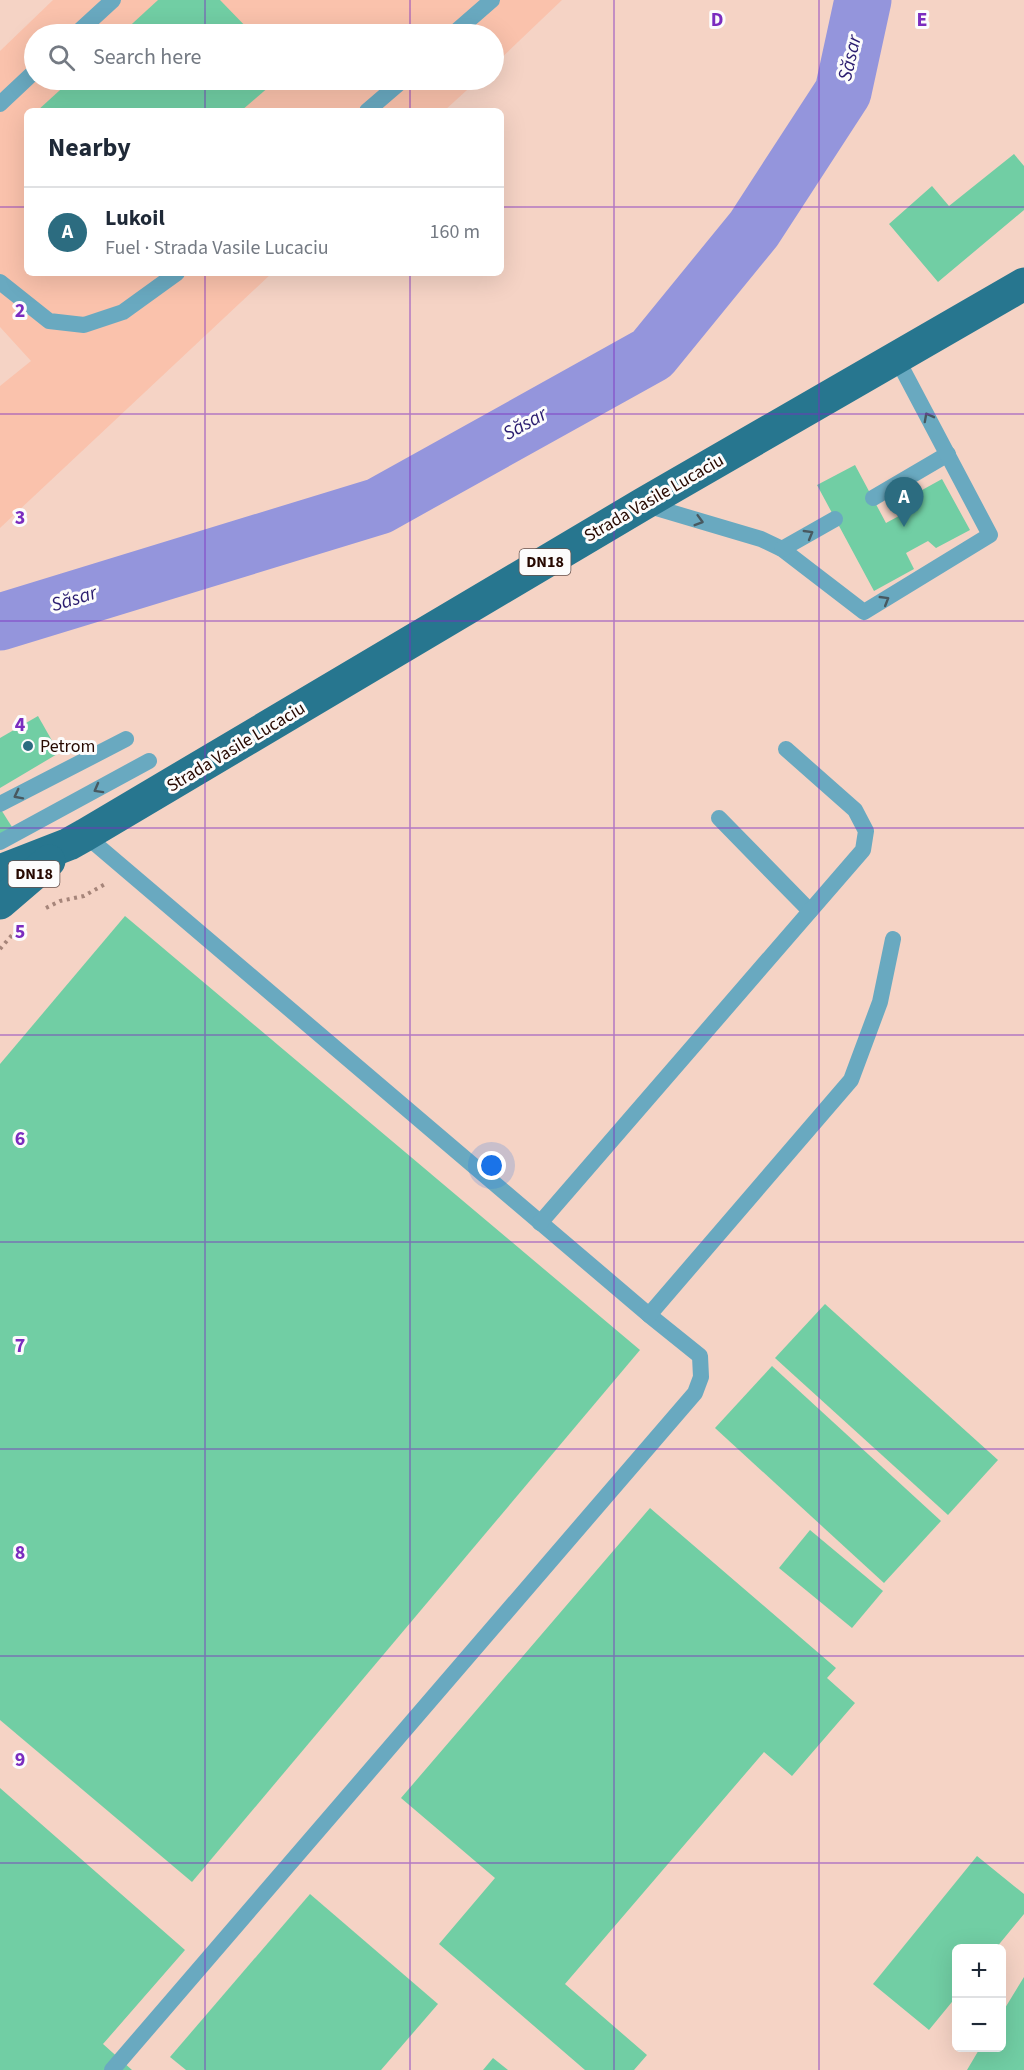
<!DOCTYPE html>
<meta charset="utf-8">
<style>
:root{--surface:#fff;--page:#f2f2f3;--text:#1f2937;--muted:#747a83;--line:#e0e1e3;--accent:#2c6c80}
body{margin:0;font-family:"Source Sans 3",sans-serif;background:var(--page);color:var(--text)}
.controls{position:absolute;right:18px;bottom:18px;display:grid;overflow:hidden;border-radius:9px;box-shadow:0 6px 24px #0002}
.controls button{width:54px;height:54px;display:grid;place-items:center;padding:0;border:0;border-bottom:2px solid var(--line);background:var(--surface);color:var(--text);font:30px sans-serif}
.you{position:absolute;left:492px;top:1166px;width:21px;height:21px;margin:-15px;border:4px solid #fff;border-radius:50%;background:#1a73e8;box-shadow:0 0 0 9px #1a73e833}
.badge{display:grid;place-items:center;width:39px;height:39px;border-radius:50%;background:var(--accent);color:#fff;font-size:20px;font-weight:700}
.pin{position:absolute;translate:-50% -50px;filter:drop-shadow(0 2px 3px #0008)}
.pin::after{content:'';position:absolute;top:32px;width:21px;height:18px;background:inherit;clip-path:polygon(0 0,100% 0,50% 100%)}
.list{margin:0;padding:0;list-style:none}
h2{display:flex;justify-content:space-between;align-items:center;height:78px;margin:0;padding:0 24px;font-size:26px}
h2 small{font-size:20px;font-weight:400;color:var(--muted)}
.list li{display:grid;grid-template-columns:39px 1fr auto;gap:18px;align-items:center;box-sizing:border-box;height:90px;padding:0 24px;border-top:2px solid var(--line)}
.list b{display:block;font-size:22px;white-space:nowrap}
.list p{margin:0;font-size:20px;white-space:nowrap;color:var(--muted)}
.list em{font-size:20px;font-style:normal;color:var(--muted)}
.icon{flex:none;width:33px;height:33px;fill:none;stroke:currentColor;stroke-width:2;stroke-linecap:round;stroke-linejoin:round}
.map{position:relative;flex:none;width:1024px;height:2070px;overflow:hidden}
.search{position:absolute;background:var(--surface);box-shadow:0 6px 24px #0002;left:24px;top:24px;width:480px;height:66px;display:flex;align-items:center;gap:15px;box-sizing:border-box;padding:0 21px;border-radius:33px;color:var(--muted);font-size:22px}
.panel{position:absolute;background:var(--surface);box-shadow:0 6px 24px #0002;left:24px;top:108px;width:480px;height:168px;border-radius:9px}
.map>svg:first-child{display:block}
.built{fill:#fac2ac}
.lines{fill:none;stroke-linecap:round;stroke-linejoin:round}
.river{stroke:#9495dc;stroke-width:57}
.building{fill:#71cea4}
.path{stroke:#a6857a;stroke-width:4;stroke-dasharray:3 4.5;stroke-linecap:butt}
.service{stroke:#69a9c0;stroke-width:16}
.primary{stroke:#27768f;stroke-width:33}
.oneway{stroke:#485960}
.grid{fill:none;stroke:#7b2cbf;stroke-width:1.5;stroke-opacity:0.55}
.poi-dot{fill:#2c6c80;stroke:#fcfcfc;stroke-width:2}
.labels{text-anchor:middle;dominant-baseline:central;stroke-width:6;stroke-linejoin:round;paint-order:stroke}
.shield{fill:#fcfcfc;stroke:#67524c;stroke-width:1.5}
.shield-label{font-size:16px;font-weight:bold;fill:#270901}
.street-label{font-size:18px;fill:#270901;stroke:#fcfcfc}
.poi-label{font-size:18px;fill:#270901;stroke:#fcfcfc;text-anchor:start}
.water-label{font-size:20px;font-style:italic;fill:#2a1c6f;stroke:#fcfcfc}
.grid-label{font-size:20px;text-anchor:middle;font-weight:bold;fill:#7b2cbf;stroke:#fcfcfc;stroke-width:6;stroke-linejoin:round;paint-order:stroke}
</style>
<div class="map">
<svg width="1024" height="2070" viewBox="0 0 1024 2070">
<rect width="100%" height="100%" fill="#f5d3c5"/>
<path class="built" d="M53 0H562L494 65V34H34V80H478L444 111H27V273H272L0 528V386L31 361 0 327V51Z"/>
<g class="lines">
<path class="river" d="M0 622 379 506 652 354 754 229 843 92 863 0"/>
</g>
<g class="building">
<path d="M158 0H220L253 34H121Z"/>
<path d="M71 80H277L241 111H37Z"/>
<path d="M1014 154 1024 166V210L938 282 889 224 932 186 949 206Z"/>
<path d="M855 465 886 523 910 510 904 500 942 479 970 530 936 548 928 541 906 553 914 569 874 591 817 485Z"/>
<path d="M38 716 59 753 0 788V738Z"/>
<path d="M0 808 12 827 0 834Z"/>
<path d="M125 916 640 1350 192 1882 0 1720V1064Z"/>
<path d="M825 1304 998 1460 948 1515 775 1358Z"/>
<path d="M772 1366 941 1521 884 1583 715 1428Z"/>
<path d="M650 1508 836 1668 827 1678 855 1703 792 1776 764 1752 565 1984 647 2055 634 2070H585L439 1944 495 1878 401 1798Z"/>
<path d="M810 1530 883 1591 852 1628 779 1568Z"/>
<path d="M0 1788 185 1950 103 2044 132 2070H0Z"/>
<path d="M977 1856 1024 1894V1914L996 1948H956V1997L929 2030 873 1984Z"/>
<path d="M310 1894 438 2004 381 2070H186L170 2057Z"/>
<path d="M1024 1977V2070H967L980 2048H1002V2013Z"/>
<path d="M493 2058 508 2070H483Z"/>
</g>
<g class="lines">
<g class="path">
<path d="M46 908 60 901 84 896 105 884"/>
<path d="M0 949 12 935"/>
</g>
<g class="service">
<path d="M76 34 113 0"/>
<path d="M453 34 492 0"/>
<path d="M0 104 34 72"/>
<path d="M367 111 403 80"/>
<path d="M0 282 49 321 84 325 123 312 177 273"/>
<path d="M873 498 948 454"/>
<path d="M643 504 761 539 782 549 864 612 990 535 896 357"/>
<path d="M782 549 835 519"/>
<path d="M0 804 126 739"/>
<path d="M719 818 810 911"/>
<path d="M85 835 649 1315 700 1356 701 1377 695 1393 112 2070"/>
<path d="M0 842 149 761"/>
<path d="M540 1223 863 850 866 831 855 810 786 749"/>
<path d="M649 1315 851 1080 880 1002 893 939"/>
</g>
<g class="primary">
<path d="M0 871 69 844 85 835 643 504 1024 284"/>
<path d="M0 903 49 861"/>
</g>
</g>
<defs><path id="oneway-chevron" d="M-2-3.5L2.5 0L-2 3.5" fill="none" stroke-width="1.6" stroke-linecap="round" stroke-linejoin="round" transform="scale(1.5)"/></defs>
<g class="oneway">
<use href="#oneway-chevron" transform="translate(928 417) rotate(-118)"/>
<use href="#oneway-chevron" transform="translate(699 521) rotate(16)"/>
<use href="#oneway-chevron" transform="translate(809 534) rotate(-30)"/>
<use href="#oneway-chevron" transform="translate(885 600) rotate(-31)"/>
<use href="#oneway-chevron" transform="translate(98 789) rotate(151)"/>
<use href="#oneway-chevron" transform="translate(18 795) rotate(153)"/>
</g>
<path class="grid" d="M205 0V34M410 0V34M614 0V2070M819 0V2070M205 80V111M410 80V111M0 207H27M501 207H1024M205 273V2070M410 273V2070M0 414H1024M0 621H1024M0 828H1024M0 1035H1024M0 1242H1024M0 1449H1024M0 1656H1024M0 1863H1024"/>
<circle class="poi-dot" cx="28" cy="746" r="6"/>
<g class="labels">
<g class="shield">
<rect x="519.5" y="549" width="51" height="26" rx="4.5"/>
<rect x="8.5" y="861" width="51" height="26" rx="4.5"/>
</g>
<g class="shield-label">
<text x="545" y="562">DN18</text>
<text x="34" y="874">DN18</text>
</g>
<g class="street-label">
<text transform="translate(654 498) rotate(-30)">Strada Vasile Lucaciu</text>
<text transform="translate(236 747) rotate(-31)">Strada Vasile Lucaciu</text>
</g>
<g class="poi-label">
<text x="40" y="746">Petrom</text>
</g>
<g class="water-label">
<text transform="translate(850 58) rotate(-77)">Săsar</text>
<text transform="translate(525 424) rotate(-29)">Săsar</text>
<text transform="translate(74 599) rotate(-17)">Săsar</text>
</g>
</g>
<g class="grid-label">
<text x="717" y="26">D</text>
<text x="922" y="26">E</text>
<text x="20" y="317">2</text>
<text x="20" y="524">3</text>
<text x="20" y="731">4</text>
<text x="20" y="938">5</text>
<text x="20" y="1145">6</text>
<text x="20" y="1352">7</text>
<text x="20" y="1559">8</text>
<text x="20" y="1766">9</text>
</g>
</svg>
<div class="controls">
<button>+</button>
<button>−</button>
</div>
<div class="you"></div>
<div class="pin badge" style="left:904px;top:527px">A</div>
<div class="search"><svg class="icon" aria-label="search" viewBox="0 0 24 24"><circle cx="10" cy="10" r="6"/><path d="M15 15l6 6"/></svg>Search here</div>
<section class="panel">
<h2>Nearby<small></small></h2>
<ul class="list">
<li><span class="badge">A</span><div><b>Lukoil</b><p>Fuel · Strada Vasile Lucaciu</p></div><em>160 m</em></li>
</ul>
</section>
</div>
